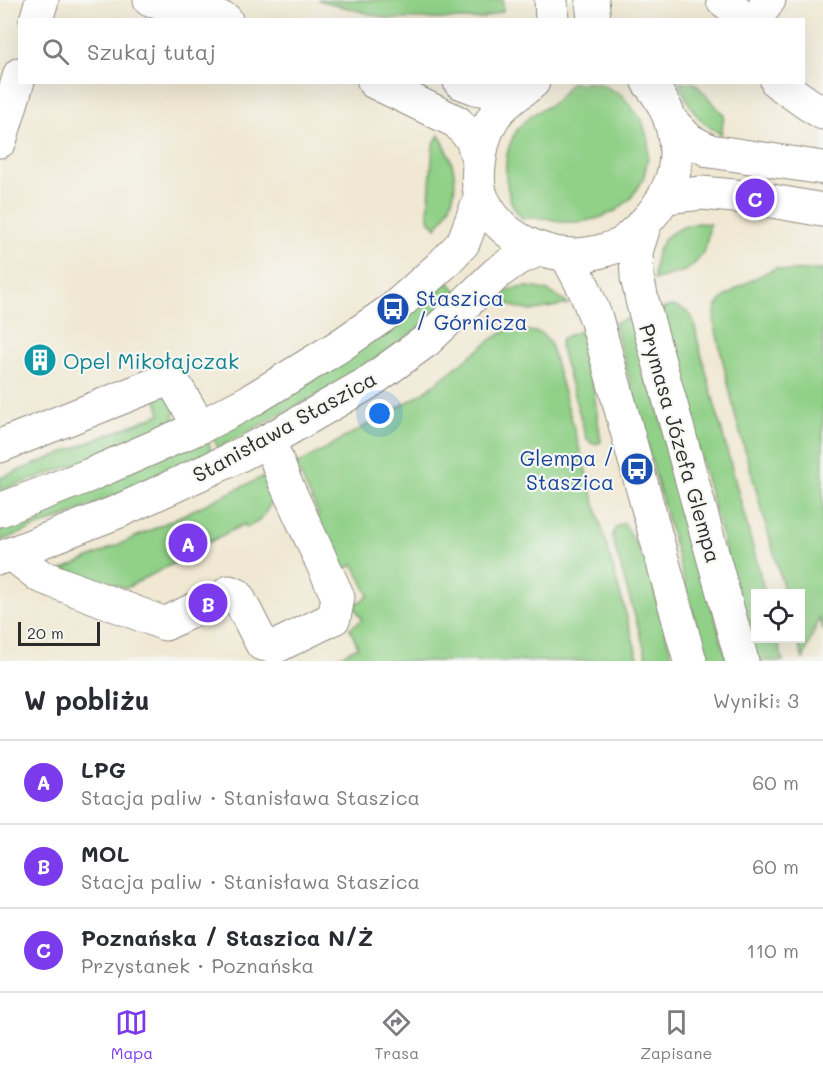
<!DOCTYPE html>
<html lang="pl">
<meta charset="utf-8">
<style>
:root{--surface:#fff;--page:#f2f2f3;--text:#2b2b33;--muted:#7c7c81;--line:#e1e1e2;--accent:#7c3aed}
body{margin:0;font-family:Mali,sans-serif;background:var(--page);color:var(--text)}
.controls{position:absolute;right:18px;bottom:18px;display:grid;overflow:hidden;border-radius:0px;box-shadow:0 6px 24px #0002}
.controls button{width:54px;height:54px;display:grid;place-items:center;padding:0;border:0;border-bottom:2px solid var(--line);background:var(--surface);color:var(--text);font:30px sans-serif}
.scale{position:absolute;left:18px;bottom:15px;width:82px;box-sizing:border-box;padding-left:6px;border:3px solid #2b2b2b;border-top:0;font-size:16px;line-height:21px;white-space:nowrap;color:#2b2b2b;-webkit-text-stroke:4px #f6f6f2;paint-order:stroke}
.you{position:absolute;left:380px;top:414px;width:21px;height:21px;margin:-15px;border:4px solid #fff;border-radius:50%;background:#1a73e8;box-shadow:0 0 0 9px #1a73e833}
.badge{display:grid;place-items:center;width:39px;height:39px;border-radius:50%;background:var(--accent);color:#fff;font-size:20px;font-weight:700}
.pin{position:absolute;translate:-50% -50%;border:3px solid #fff;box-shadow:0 2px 6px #0006}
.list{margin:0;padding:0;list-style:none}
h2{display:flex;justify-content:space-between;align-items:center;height:78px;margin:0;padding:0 24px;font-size:26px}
h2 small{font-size:20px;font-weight:400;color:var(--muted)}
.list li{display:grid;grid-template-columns:39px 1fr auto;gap:18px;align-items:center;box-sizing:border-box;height:84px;padding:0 24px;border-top:2px solid var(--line)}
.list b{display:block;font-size:22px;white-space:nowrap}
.list p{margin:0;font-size:20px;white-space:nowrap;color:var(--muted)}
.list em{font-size:20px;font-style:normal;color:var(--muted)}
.icon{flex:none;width:33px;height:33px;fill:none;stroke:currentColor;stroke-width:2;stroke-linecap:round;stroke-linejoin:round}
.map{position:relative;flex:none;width:823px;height:661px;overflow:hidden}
.search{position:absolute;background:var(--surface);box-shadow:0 6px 24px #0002;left:18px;right:18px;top:18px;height:66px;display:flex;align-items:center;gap:15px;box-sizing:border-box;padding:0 21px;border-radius:0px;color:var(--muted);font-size:22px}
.sheet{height:330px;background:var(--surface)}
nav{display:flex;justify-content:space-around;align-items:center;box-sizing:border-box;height:84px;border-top:2px solid var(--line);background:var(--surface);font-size:16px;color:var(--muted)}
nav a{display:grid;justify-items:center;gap:3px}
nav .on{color:var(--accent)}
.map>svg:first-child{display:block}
.green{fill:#90d087;stroke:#5e7e59;stroke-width:1.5}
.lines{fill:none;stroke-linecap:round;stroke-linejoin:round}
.minor-casing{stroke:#8e8a7f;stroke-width:35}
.major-casing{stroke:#8e8a7f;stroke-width:35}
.minor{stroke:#fff;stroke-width:33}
.major{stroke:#fff;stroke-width:33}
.labels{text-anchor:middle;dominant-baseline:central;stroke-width:4.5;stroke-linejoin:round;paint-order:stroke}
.transit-label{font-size:21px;fill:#164399;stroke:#f6f6f2;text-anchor:start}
.culture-label{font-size:21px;fill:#0d838f;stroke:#f6f6f2;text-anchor:start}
.street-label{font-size:21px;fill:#2b2b2b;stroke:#f6f6f2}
</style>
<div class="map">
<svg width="823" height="661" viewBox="0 0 823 661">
<rect width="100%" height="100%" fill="#f6f6f2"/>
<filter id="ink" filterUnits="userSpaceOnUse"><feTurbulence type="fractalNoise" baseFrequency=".0167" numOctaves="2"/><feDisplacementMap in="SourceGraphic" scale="12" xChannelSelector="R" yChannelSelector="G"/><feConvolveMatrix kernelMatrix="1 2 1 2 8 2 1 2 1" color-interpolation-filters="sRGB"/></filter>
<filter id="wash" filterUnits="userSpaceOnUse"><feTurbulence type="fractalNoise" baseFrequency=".008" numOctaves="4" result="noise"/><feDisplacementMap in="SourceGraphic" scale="24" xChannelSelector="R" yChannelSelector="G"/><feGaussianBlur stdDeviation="1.35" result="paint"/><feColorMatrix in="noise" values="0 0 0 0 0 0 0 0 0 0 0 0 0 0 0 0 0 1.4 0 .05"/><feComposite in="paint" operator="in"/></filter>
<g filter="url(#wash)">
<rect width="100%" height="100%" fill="#f0e8d3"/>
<g class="green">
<path d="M318 0H503V11L481 19H389Z"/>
<path d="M570 83H597L621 94 642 120 648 140V157L643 180 631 198 617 210 599 218 581 222H563L545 218H522C512 207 509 198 507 184 503 159 509 131 531 116 538 110 548 108 555 101 561 97 565 89 570 83Z"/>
<path d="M679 83H695L724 115 721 135C716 130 710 128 705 124 693 114 686 97 679 83Z"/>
<path d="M439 135C459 168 462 197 436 228L430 221 428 214 433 145Z"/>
<path d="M698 223 710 224 705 250 697 261 687 270 654 280C654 245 664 230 698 223Z"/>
<path d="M776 268 785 271 823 270V631L819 618 803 659 797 639 800 638V594L785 593 736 418 714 322C715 318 715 312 716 308 724 292 759 276 776 268Z"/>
<path d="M447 281 458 292 407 337 340 383 218 448 212 436Z"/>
<path d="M526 287C546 288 552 292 568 304L530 311 512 306 499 296 511 289Z"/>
<path d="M672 306C693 310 694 318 697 338L765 593 756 594V638L777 639 783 661H759L753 654 661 309Z"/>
<path d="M633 317 727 661H706L614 323Z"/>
<path d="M510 328 541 333 550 343 639 661H330L358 647 350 628 362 620 354 605 369 596 354 565 336 572 310 521 319 515 296 465 420 395 491 340Z"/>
<path d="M583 330 589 357 601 442 595 444 591 443 586 437 560 345 562 338Z"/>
<path d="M155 394 171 397 175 404 174 421 84 461 0 491V478L160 414Z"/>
<path d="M207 437 212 453 77 512 0 541V525Z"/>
<path d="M265 476 272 486 273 496 270 505 261 520 246 528 244 524 198 548 191 535 181 540 188 556 128 587 126 588 62 570 151 530Z"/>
<path d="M624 523 644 560 651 576 673 661H648L612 537 616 527Z"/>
</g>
</g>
<g filter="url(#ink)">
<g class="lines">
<g class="minor-casing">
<g id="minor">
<path d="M150 0 226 20"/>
<path d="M551 0 552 20"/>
<path d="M592 0 594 20"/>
<path d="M723 0C732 6 738 11 743 20"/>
<path d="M36 20 42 0"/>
<path d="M755 20 769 0"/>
<path d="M374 82 457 122 472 139 479 162"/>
<path d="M460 82 476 88 515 96"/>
<path d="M777 82 808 104 823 113"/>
<path d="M0 141 20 74"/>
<path d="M645 223 636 252 637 277 643 304 742 661"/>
<path d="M567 256 584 288 596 318 690 661"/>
<path d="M0 446 171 378 200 427"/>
<path d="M12 554 40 576 165 624 195 609"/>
<path d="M229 592 237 595 262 644 275 647 334 618 338 597 285 482 269 440"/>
</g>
</g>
<g class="major-casing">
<g id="major">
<path d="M533 82C521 92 505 102 495 115 486 128 482 142 480 158 478 170 477 186 482 198 502 243 559 265 605 250 610 248 617 247 622 244 627 240 631 235 636 231 651 217 662 204 670 184 684 150 672 109 648 82"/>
<path d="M671 121 689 140 710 151 823 168"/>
<path d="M665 197 702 193 755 198 823 210"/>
<path d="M0 510 90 475 200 427 250 401 338 347 393 309 442 265 463 243 481 196"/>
<path d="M0 558 117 512 230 460 269 440 368 383 426 341 497 273 517 259 540 249"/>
</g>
</g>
<use href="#minor" class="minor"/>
<use href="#major" class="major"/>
</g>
</g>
<defs>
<g id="bus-disc" transform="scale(1.725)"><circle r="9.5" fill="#1a4fb4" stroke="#f6f6f2"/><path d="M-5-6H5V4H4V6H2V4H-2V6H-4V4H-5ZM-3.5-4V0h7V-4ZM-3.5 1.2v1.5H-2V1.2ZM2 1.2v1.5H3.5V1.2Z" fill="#fff"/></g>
<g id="building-disc" transform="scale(1.725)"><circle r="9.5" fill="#0f9aa8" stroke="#f6f6f2"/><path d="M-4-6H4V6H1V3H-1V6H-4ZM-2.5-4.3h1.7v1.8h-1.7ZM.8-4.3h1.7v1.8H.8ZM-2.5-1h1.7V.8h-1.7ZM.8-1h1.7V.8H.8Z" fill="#fff"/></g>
</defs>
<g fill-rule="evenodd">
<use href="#bus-disc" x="393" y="309"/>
<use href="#building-disc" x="40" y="360"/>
<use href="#bus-disc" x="637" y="469"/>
</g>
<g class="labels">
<g class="transit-label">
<text x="416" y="297">Staszica<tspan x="416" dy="24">/ Górnicza</tspan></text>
<text x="614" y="457" text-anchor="end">Glempa /<tspan x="614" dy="24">Staszica</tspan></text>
</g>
<g class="culture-label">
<text x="63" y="360">Opel Mikołajczak</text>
</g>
<g class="street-label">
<text transform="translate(284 426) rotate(-29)">Stanisława Staszica</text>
<text transform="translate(681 443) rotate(74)">Prymasa Józefa Glempa</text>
</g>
</g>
</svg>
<div class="controls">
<button><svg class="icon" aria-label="locate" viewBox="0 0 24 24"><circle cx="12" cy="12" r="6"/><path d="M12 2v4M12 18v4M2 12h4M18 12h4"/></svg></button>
</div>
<div class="scale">20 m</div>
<div class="you"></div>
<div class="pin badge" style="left:188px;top:543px">A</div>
<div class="pin badge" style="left:208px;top:603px">B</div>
<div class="pin badge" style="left:755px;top:198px">C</div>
<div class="search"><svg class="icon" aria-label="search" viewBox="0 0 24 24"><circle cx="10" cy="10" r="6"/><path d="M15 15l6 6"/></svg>Szukaj tutaj</div>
</div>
<section class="sheet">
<h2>W pobliżu<small>Wyniki: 3</small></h2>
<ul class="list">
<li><span class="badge">A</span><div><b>LPG</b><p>Stacja paliw · Stanisława Staszica</p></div><em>60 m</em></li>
<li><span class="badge">B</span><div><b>MOL</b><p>Stacja paliw · Stanisława Staszica</p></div><em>60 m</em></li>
<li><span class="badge">C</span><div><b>Poznańska / Staszica N/Ż</b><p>Przystanek · Poznańska</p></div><em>110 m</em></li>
</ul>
</section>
<nav>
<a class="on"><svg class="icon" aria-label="map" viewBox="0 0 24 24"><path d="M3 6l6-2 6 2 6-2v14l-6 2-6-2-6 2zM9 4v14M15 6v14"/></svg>Mapa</a>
<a><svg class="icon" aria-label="directions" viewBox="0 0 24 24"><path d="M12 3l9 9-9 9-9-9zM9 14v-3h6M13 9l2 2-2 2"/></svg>Trasa</a>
<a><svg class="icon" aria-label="saved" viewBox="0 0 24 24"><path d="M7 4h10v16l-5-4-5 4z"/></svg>Zapisane</a>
</nav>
